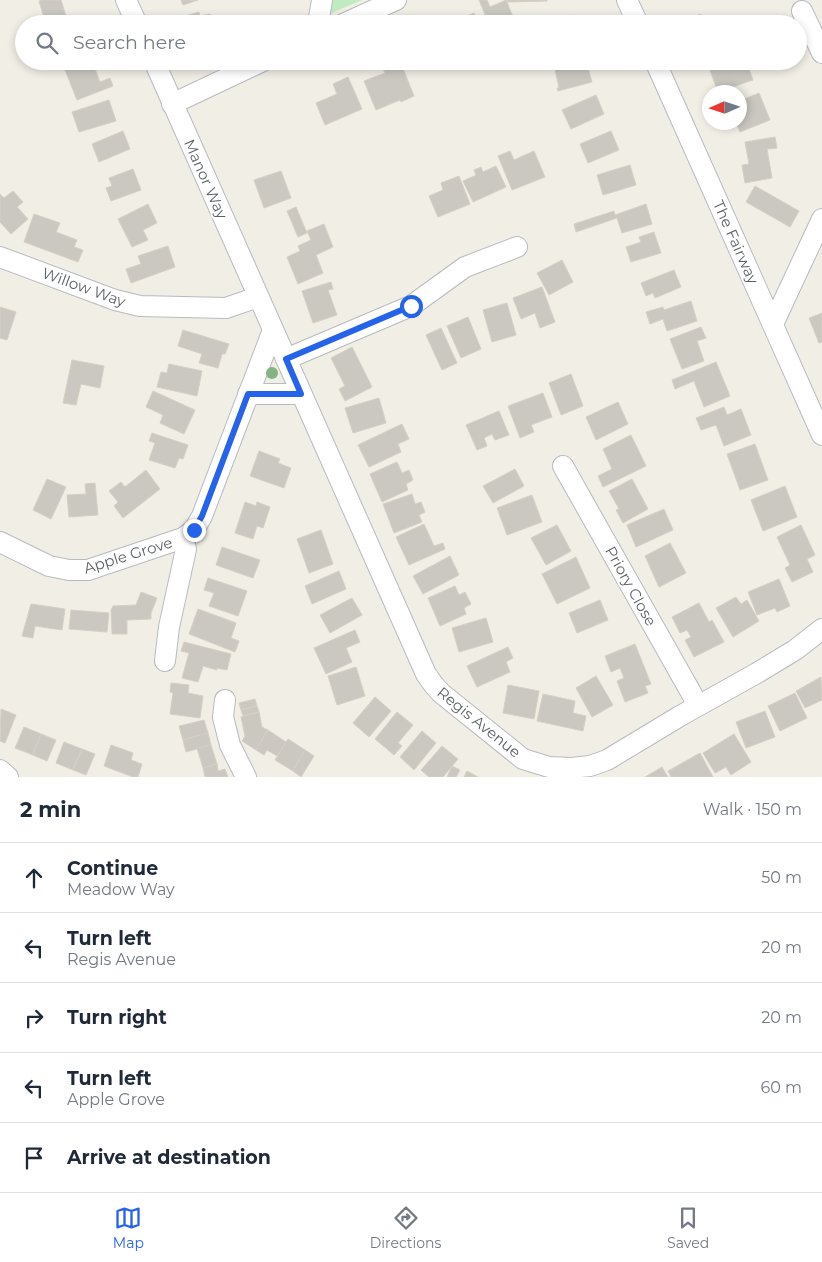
<!DOCTYPE html>
<meta charset="utf-8">
<style>
:root{--surface:#fff;--page:#f2f2f3;--text:#1f2937;--muted:#747a83;--line:#e0e1e3;--accent:#2563eb}
body{margin:0;font-family:Montserrat,sans-serif;background:var(--page);color:var(--text)}
.compass{position:absolute;left:702px;top:85px;width:45px;height:45px;border-radius:50%;background:var(--surface);box-shadow:0 2px 8px #0003;rotate:267deg}
.stop{position:absolute;width:15px;height:15px;margin:-11px;border:4px solid #2563eb;border-radius:50%;background:#fff}
.stop.end{background:#2563eb;border-color:#fff;box-shadow:0 1px 5px #0008}
.list{margin:0;padding:0;list-style:none}
h2{display:flex;justify-content:space-between;align-items:center;height:65px;margin:0;padding:0 20px;font-size:21px}
h2 small{font-size:16px;font-weight:400;color:var(--muted)}
.list li{display:grid;grid-template-columns:32px 1fr auto;gap:15px;align-items:center;box-sizing:border-box;height:70px;padding:0 20px;border-top:1px solid var(--line)}
.list b{display:block;font-size:19px;white-space:nowrap}
.list p{margin:0;font-size:16px;white-space:nowrap;color:var(--muted)}
.list em{font-size:16px;font-style:normal;color:var(--muted)}
.icon{flex:none;width:28px;height:28px;fill:none;stroke:currentColor;stroke-width:2;stroke-linecap:round;stroke-linejoin:round}
.map{position:relative;flex:none;width:822px;height:777px;overflow:hidden}
.search{position:absolute;background:var(--surface);box-shadow:0 2px 8px #0003;left:15px;right:15px;top:15px;height:55px;display:flex;align-items:center;gap:12px;box-sizing:border-box;padding:0 18px;border-radius:28px;color:var(--muted);font-size:19px}
.sheet{height:415px;background:var(--surface)}
nav{display:flex;justify-content:space-around;align-items:center;box-sizing:border-box;height:70px;border-top:1px solid var(--line);background:var(--surface);font-size:14px;color:var(--muted)}
nav a{display:grid;justify-items:center;gap:2px}
nav .on{color:var(--accent)}
.map>svg:first-child{display:block}
.green{fill:#c0eac1}
.building{fill:#cbc8c2;stroke:#d6d0c3}
.lines{fill:none;stroke-linecap:round;stroke-linejoin:round}
.minor-casing{stroke:#b7bbc0;stroke-width:22}
.minor{stroke:#fff;stroke-width:20}
.tree{fill:#85b484}
.route{stroke:#2563eb;stroke-width:6}
.labels{text-anchor:middle;dominant-baseline:central;stroke-width:4;stroke-linejoin:round;paint-order:stroke}
.street-label{font-size:15px;fill:#5d6167;stroke:#fff}
</style>
<div class="map">
<svg width="822" height="777" viewBox="0 0 822 777">
<rect width="100%" height="100%" fill="#f0eee5"/>
<path class="green" d="M328 0H362L329 14Z"/>
<g class="building">
<path d="M42 0H61L68 22 46 24 39 1Z"/>
<path d="M181 0H198L183 5Z"/>
<path d="M479 0H487L490 7 506 0 516 24H449L474 13 477 21 486 17Z"/>
<path d="M507 0H547V1L507 2Z"/>
<path d="M199 12 200 16 210 14 213 24H176L175 19Z"/>
<path d="M700 14 706 24H684Z"/>
<path d="M570 15 573 24H546V23Z"/>
<path d="M237 17 239 24H227L226 20Z"/>
<path d="M87 61H92L100 82 110 78 113 86 77 100 65 70Z"/>
<path d="M400 61 414 96 401 102 400 100 376 110 364 81 385 73 380 62Z"/>
<path d="M586 61 592 82 558 91 557 88H559L555 69Z"/>
<path d="M710 61H746L753 80 718 92 707 62Z"/>
<path d="M348 77 362 109 325 125 316 103 337 94 333 84Z"/>
<path d="M759 93 770 120 740 132 736 122H740V101Z"/>
<path d="M596 95 604 114 571 129 562 110Z"/>
<path d="M109 100 116 121 79 132 72 112Z"/>
<path d="M123 131 130 149 99 162 92 144Z"/>
<path d="M611 131 619 150 588 163 580 144Z"/>
<path d="M775 137 777 148 767 149 772 178 745 183 742 165 749 164 745 142Z"/>
<path d="M510 151 514 160 534 151 545 177 512 190 498 156Z"/>
<path d="M630 165 636 185 603 195 597 175Z"/>
<path d="M496 166 506 187 473 202 463 181 476 175 474 170 481 167 483 172Z"/>
<path d="M133 169 141 190 111 201 106 188 112 186 109 178Z"/>
<path d="M281 171 291 198 264 208 254 180Z"/>
<path d="M459 176 470 204 438 217 429 196 443 190 441 183Z"/>
<path d="M755 186 799 211 790 227 746 202Z"/>
<path d="M13 191 23 202 17 207 28 219 11 234 0 222V194L4 198Z"/>
<path d="M148 204 157 223 143 230 148 240 132 247 118 219Z"/>
<path d="M646 204 652 224 622 233 617 218 576 232 574 224 614 211 615 215Z"/>
<path d="M296 207 307 233 298 237 287 211Z"/>
<path d="M34 214 60 223 56 232 77 240 74 247 83 250 78 262 24 242Z"/>
<path d="M324 224 333 247 316 255 323 273 298 284 287 257 300 251 298 246 311 240 307 231Z"/>
<path d="M654 232 661 253 631 262 626 247 641 242 639 237Z"/>
<path d="M168 246 175 267 131 283 126 269 141 264 138 256Z"/>
<path d="M562 260 573 282 549 295 537 273Z"/>
<path d="M674 270 681 287 655 298 653 293 646 296 641 283Z"/>
<path d="M331 282 333 289 328 290 337 315 313 323 302 291Z"/>
<path d="M542 287 555 322 540 328 535 313 521 319 513 298Z"/>
<path d="M691 301 697 321 667 331 663 319 650 324 646 312 663 307 664 310Z"/>
<path d="M507 303 516 335 492 342 483 310Z"/>
<path d="M0 307 16 312 7 340 0 338Z"/>
<path d="M822 313V342L819 343 809 318Z"/>
<path d="M468 317 481 349 461 358 447 326Z"/>
<path d="M701 327 706 338 697 341 704 361 682 369 670 339Z"/>
<path d="M441 328 457 363 442 370 426 335Z"/>
<path d="M183 330 229 344 225 354H222L218 368 199 363 202 354 178 346Z"/>
<path d="M352 347 372 387 345 401 339 389 345 386 331 358Z"/>
<path d="M72 360 104 366 100 388 81 384 76 405 63 403Z"/>
<path d="M716 362 730 396 704 407 694 381 675 389 672 380Z"/>
<path d="M169 364 202 371 197 396 157 387 161 372 167 373Z"/>
<path d="M571 374 583 406 561 415 549 383Z"/>
<path d="M153 391 195 410 184 434 160 423 163 415 146 407Z"/>
<path d="M543 393 552 417 531 425 534 432 520 438 508 406Z"/>
<path d="M379 398 386 423 353 433 345 408Z"/>
<path d="M618 402 628 424 596 440 586 417Z"/>
<path d="M724 407 727 415 741 409 751 435 724 446 716 425 701 430 696 418Z"/>
<path d="M499 411 509 435 495 440 492 434 484 438 487 446 477 450 466 425Z"/>
<path d="M402 424 409 439 398 444 401 452 369 467 358 445Z"/>
<path d="M152 433 188 445 183 459 179 458 175 468 149 460 155 443 149 441Z"/>
<path d="M631 435 646 466 603 487 598 476 612 469 603 449Z"/>
<path d="M755 444 768 480 740 490 727 454Z"/>
<path d="M259 451 280 459 278 463 291 468 284 488 250 476Z"/>
<path d="M397 462 402 473 409 470 413 480 406 484 408 490 382 502 370 474Z"/>
<path d="M515 469 524 486 493 503 483 486Z"/>
<path d="M146 470 160 489 123 518 114 506 118 502 109 491 121 482 125 487Z"/>
<path d="M47 479 66 487 51 519 33 510Z"/>
<path d="M632 479 648 509 623 523 616 510 619 509 609 491Z"/>
<path d="M95 483 98 515 69 517 67 495 86 494 85 484Z"/>
<path d="M785 486 797 517 763 531 751 500Z"/>
<path d="M412 494 415 504 421 502 425 512 419 515 422 522 394 533 383 504Z"/>
<path d="M532 495 542 522 507 535 497 508Z"/>
<path d="M245 502 256 506 257 502 270 507 263 528 257 526 253 539 235 533Z"/>
<path d="M664 509 673 530 636 547 627 525Z"/>
<path d="M424 524 434 546 443 543 445 549 409 565 396 537Z"/>
<path d="M557 525 571 551 546 565 531 538Z"/>
<path d="M801 525 815 555 807 559 813 572 792 582 785 568 790 565 777 537Z"/>
<path d="M321 530 333 564 309 573 297 539Z"/>
<path d="M670 543 686 573 659 587 645 556Z"/>
<path d="M222 547 260 560 253 578 216 565Z"/>
<path d="M450 556 459 575 423 594 413 576Z"/>
<path d="M576 557 590 588 557 604 542 574Z"/>
<path d="M339 571 346 589 312 604 305 586Z"/>
<path d="M208 578 247 591 238 616 209 606 214 593 204 590Z"/>
<path d="M779 579 790 606 777 612 775 608 757 615 748 592Z"/>
<path d="M455 586 459 595 465 592 471 604 464 608 466 614 440 626 428 598Z"/>
<path d="M141 592 157 598 151 613V619L127 620V634H112L111 610 113 606 136 605Z"/>
<path d="M736 597 741 604 747 600 759 621 733 637 716 608Z"/>
<path d="M352 598 362 615 330 633 320 615Z"/>
<path d="M600 600 608 620 577 633 569 613Z"/>
<path d="M699 603 709 622 712 620 724 642 694 657 685 640 691 637 687 630 680 633 672 617Z"/>
<path d="M31 604 65 609 62 630 35 626 33 638 22 636Z"/>
<path d="M198 609 236 623 231 638 239 641 235 652 189 634Z"/>
<path d="M71 610 109 613 107 632 69 629Z"/>
<path d="M486 618 493 642 459 652 452 628Z"/>
<path d="M355 630 360 642 346 648 352 662 326 674 314 648Z"/>
<path d="M184 642 231 654 227 670 217 668V670L203 666 198 682 182 678 189 653 181 651Z"/>
<path d="M635 644 651 684 645 686 648 693 625 702 617 681 624 678 620 668 611 672 605 656Z"/>
<path d="M508 647 513 658 506 662 510 672 477 687 467 666Z"/>
<path d="M356 667 365 696 337 705 328 676Z"/>
<path d="M596 676 613 705 592 717 576 688Z"/>
<path d="M821 677 822 700 805 708 796 691Z"/>
<path d="M171 683 189 685 188 693 203 696 200 718 170 714 173 693 170 692Z"/>
<path d="M508 685 539 691 534 719 503 713Z"/>
<path d="M795 693 807 718 780 731 768 706Z"/>
<path d="M543 694 575 701 573 713 586 716 583 731 537 721Z"/>
<path d="M375 697 391 711 369 737 353 723Z"/>
<path d="M255 699 257 706 241 710 239 703Z"/>
<path d="M257 706 259 712 243 716 241 710Z"/>
<path d="M1 709 16 715 5 743 0 741Z"/>
<path d="M765 711 775 737 746 748 736 722Z"/>
<path d="M259 712 262 727 268 730 256 750 242 741 245 736 241 717Z"/>
<path d="M397 712 413 725 398 743 402 746 394 755 375 739Z"/>
<path d="M204 720 208 733 183 740 179 726Z"/>
<path d="M24 727 41 734 33 755 15 748Z"/>
<path d="M268 730 286 742 277 756 267 750 264 755 256 750Z"/>
<path d="M422 731 436 743 414 770 400 757Z"/>
<path d="M208 733 211 745 186 752 183 740Z"/>
<path d="M41 734 56 740 47 761 33 755Z"/>
<path d="M734 734 751 762 731 775 726 767 715 773 703 753Z"/>
<path d="M288 739 305 750 293 771 275 760Z"/>
<path d="M64 742 82 749 73 770 56 763Z"/>
<path d="M111 745 133 753 131 760 142 764 138 777H133L104 766Z"/>
<path d="M211 745 217 764 203 768 197 748Z"/>
<path d="M442 746 458 759 443 777H429L421 770Z"/>
<path d="M82 749 95 754 86 775 73 770Z"/>
<path d="M305 750 314 756 301 777 293 771Z"/>
<path d="M700 753 713 777H671L668 771Z"/>
<path d="M217 764 218 771 225 769 228 777H205L203 768Z"/>
<path d="M452 766 460 770 456 777H447Z"/>
<path d="M662 767 668 777H645Z"/>
<path d="M467 771 478 777H464Z"/>
</g>
<g class="lines">
<g class="minor-casing">
<g id="minor">
<path d="M126 0 137 24"/>
<path d="M627 0 638 24"/>
<path d="M802 11 822 53"/>
<path d="M321 24 319 18 322 0"/>
<path d="M343 24 396 0"/>
<path d="M154 61 426 674 433 684 441 693 523 759 549 767 571 768 590 766 607 760 680 716 757 673 795 650 822 629"/>
<path d="M655 61 822 435"/>
<path d="M172 104 263 61"/>
<path d="M0 257 115 300 140 306 226 308 258 297"/>
<path d="M773 324 822 219"/>
<path d="M286 359 411 306 465 267 517 247"/>
<path d="M248 394H301"/>
<path d="M563 466 698 705"/>
<path d="M0 542 49 566 69 570H88L183 538 194 530 202 516 273 330"/>
<path d="M165 661 169 627 186 549 183 538"/>
<path d="M225 700 223 717 230 745 246 777"/>
<path d="M0 770 8 777"/>
</g>
</g>
<use href="#minor" class="minor"/>
</g>
<circle class="tree" cx="272" cy="373" r="6"/>
<g class="lines">
<path class="route" d="M194 530 202 516 248 394H301L286 359 411 306"/>
</g>
<g class="labels">
<g class="street-label">
<text transform="translate(206 179) rotate(66)">Manor Way</text>
<text transform="translate(736 242) rotate(66)">The Fairway</text>
<text transform="translate(84 287) rotate(20)">Willow Way</text>
<text transform="translate(128 555) rotate(-17)">Apple Grove</text>
<text transform="translate(631 586) rotate(61)">Priory Close</text>
<text transform="translate(479 722) rotate(39)">Regis Avenue</text>
</g>
</g>
</svg>
<svg class="compass" viewBox="-18 -18 36 36"><path d="M0-13l5 13h-10z" fill="#e53935"/><path d="M0 13l5-13h-10z" fill="#747a83"/></svg>
<div class="stop" style="left:411px;top:306px"></div>
<div class="stop end" style="left:194px;top:530px"></div>
<div class="search"><svg class="icon" aria-label="search" viewBox="0 0 24 24"><circle cx="10" cy="10" r="6"/><path d="M15 15l6 6"/></svg>Search here</div>
</div>
<section class="sheet">
<h2>2 min<small>Walk · 150 m</small></h2>
<ul class="list">
<li><svg class="icon" aria-label="ahead" viewBox="0 0 24 24"><path d="M12 20V5M6 11l6-6 6 6"/></svg><div><b>Continue</b><p>Meadow Way</p></div><em>50 m</em></li>
<li><svg class="icon" aria-label="left" viewBox="0 0 24 24"><path d="M17 20v-9H6M10 6l-5 5 5 5"/></svg><div><b>Turn left</b><p>Regis Avenue</p></div><em>20 m</em></li>
<li><svg class="icon" aria-label="right" viewBox="0 0 24 24"><path d="M7 20v-9h11M14 6l5 5-5 5"/></svg><div><b>Turn right</b></div><em>20 m</em></li>
<li><svg class="icon" aria-label="left" viewBox="0 0 24 24"><path d="M17 20v-9H6M10 6l-5 5 5 5"/></svg><div><b>Turn left</b><p>Apple Grove</p></div><em>60 m</em></li>
<li><svg class="icon" aria-label="arrive" viewBox="0 0 24 24"><path d="M6 21V4h12l-3 4 3 4H6"/></svg><div><b>Arrive at destination</b></div></li>
</ul>
</section>
<nav>
<a class="on"><svg class="icon" aria-label="map" viewBox="0 0 24 24"><path d="M3 6l6-2 6 2 6-2v14l-6 2-6-2-6 2zM9 4v14M15 6v14"/></svg>Map</a>
<a><svg class="icon" aria-label="directions" viewBox="0 0 24 24"><path d="M12 3l9 9-9 9-9-9zM9 14v-3h6M13 9l2 2-2 2"/></svg>Directions</a>
<a><svg class="icon" aria-label="saved" viewBox="0 0 24 24"><path d="M7 4h10v16l-5-4-5 4z"/></svg>Saved</a>
</nav>
